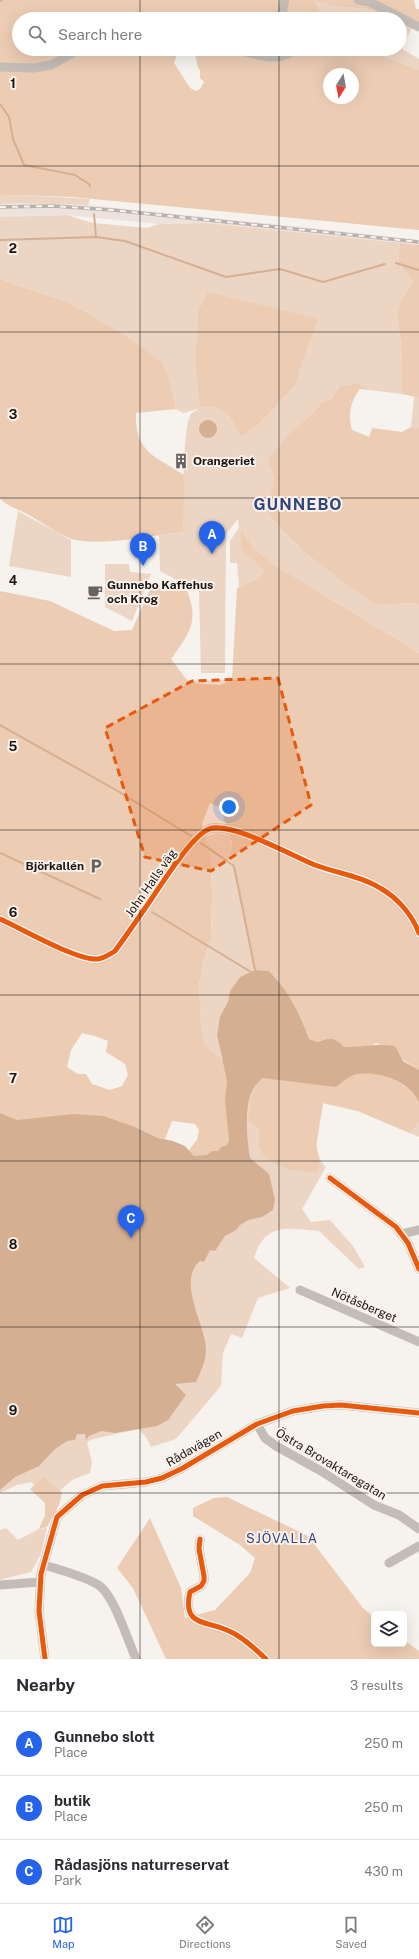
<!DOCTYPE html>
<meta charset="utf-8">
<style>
:root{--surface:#fff;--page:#f7f7f7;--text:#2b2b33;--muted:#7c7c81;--line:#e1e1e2;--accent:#2563eb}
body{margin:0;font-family:"Public Sans",sans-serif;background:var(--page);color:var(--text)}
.controls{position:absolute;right:12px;bottom:12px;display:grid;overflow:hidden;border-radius:6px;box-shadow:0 4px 16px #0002}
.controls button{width:36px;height:36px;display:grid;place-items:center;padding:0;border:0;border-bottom:1px solid var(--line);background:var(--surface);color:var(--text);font:20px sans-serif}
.compass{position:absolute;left:323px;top:68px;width:36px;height:36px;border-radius:50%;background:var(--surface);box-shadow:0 4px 16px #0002;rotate:191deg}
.you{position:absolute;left:229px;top:807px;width:14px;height:14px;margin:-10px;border:3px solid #fff;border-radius:50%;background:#1a73e8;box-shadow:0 0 0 6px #1a73e833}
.badge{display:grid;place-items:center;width:26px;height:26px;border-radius:50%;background:var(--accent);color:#fff;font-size:13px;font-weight:700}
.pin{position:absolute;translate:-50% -33px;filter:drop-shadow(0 1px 2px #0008)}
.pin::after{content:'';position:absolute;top:21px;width:14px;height:12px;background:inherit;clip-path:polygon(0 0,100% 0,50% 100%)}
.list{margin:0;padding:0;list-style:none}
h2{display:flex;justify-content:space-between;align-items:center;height:52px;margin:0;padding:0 16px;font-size:17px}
h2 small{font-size:13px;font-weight:400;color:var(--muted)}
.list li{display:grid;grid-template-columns:26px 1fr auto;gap:12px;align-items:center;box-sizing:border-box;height:64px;padding:0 16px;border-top:1px solid var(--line)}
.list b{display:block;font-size:15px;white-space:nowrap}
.list p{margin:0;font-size:13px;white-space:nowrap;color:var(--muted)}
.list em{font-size:13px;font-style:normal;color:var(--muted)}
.icon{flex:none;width:22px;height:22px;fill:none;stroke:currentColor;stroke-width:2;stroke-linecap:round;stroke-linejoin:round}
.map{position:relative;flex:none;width:419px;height:1659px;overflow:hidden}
.search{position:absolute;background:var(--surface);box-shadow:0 4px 16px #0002;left:12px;right:12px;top:12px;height:44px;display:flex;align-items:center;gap:10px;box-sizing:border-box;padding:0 14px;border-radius:22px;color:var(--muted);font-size:15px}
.sheet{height:244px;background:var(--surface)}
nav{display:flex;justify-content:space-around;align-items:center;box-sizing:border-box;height:56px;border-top:1px solid var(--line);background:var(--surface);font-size:11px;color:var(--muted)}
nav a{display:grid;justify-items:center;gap:2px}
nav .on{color:var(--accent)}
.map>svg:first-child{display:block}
.built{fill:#eee3dc}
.green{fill:#edd5c3;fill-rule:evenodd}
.forest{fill:#ecccb3;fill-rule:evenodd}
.water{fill:#d5af92}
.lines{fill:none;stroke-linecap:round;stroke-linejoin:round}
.stream{stroke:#d5af92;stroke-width:2}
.minor{stroke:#c4bcb6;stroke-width:9}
.rail-casing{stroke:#b8b2ae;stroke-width:3.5}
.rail{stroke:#faf1eb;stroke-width:2;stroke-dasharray:6;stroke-linecap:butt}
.cycleway-casing{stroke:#faf1eb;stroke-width:8}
.cycleway{stroke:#e8590c;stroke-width:5}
.marked{fill:#e8590c;fill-opacity:0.2;stroke:#e8590c;stroke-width:3;stroke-dasharray:8 5;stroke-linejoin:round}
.grid{fill:none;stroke:#181513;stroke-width:1;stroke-opacity:0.55}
.labels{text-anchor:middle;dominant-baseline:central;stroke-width:4;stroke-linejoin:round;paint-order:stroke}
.poi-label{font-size:12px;font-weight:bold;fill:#181513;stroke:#faf1eb;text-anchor:start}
.street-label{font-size:12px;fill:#181513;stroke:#faf1eb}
.neighbourhood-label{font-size:13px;letter-spacing:1px;fill:#31457f;stroke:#faf1eb}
.district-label{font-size:16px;font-weight:bold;letter-spacing:1px;fill:#31457f;stroke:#faf1eb}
.grid-label{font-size:13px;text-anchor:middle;font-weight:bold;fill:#181513;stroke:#faf1eb;stroke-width:4;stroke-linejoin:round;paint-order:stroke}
</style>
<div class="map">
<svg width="419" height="1659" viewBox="0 0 419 1659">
<rect width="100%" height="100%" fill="#f6f2ee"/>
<path class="built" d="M19 203 88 205 312 228 419 240V245L208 223 159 224 67 215 0 217V204Z"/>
<g class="green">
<path d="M313 0 335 6 368 9 396 19H324Z"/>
<path d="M400 20 413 25 402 49 419 59V70L364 49H400Z"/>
<path d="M19 195 90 199 88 205 19 203 0 204V196Z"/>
<path d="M67 215 93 223 147 228 159 224 208 223 400 243 398 262 413 282 400 303 397 314 401 345 402 394 369 390 358 383 340 386 332 398 322 402 313 413 290 433 274 476 267 512 282 530 308 555 349 587 376 605 414 603 419 605V653L275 565 255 550 241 531 257 562 267 571 257 579 239 587 237 563H230V541L239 528 238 519 226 534 225 673H201L199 591 160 571 159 535 183 532C183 513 182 427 191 414 192 413 196 411 198 409L183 413 176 409 162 362 146 350 120 332 70 303 0 279V217ZM198 312 303 360 296 385 258 425 243 435 223 409 211 405 200 408 195 363Z"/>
<path d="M414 397 419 398V428L411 427Z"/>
<path d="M18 511 71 540V577L9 566Z"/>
<path d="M105 564H129L130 572 151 574 132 621 105 607Z"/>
<path d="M216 833 230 835C233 845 231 857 232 868L255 970 240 977 230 991 228 1002 220 1016 217 1035 222 1059 205 1045 201 1027 199 985 203 962 211 938 212 896 211 858 205 837Z"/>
<path d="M223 1059 419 1071V1137L358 1111 323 1103C320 1123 309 1152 326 1167L302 1209 311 1222 330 1220 353 1246 365 1267 359 1269 319 1231C287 1228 265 1222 254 1258L290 1288 258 1298 242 1338 231 1334 223 1353 221 1386 176 1439 151 1447 146 1437 138 1429 94 1439 87 1442 92 1462 90 1473 72 1480 50 1499 31 1482 17 1485 0 1493V1114L194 1157Z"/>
<path d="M6 1528 18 1540 39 1529 47 1528 41 1554 31 1572 0 1580V1530Z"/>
</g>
<g class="forest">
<path d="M0 0H414L416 9H419V28L368 9 335 6 314 1 324 19H19V49H179L174 63 190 88 196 91 200 89 204 82 200 78V70L198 68 194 49H364L419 70V230L72 197 19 195 0 196ZM329 74H353V98H329Z"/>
<path d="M400 243 419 245V398L402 394 401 345 397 314 400 303 413 282 398 262Z"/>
<path d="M0 279 70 303 120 332 146 350 162 362 168 377 176 409 136 413C135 453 155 456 184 475L183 532C154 535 99 547 72 539 59 535 42 522 29 515 19 509 7 507 0 498Z"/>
<path d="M208 292 318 319 303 360 296 385 258 425 242 436C230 418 224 401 200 408L195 363 198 312Z"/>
<path d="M358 383 369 390 360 389C350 402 348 415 352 430L369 437 372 428 402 432 411 427 419 428V605L414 603 376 605 349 587 308 555 282 530 267 512 274 476 268 460 290 433 313 413 322 402 332 398 340 386Z"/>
<path d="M241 530 255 550 275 565 419 653V1070L377 1043 366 1047H344C335 1037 330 1037 318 1042L309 1039C300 1012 288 991 269 971L255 970 232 868 231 851 232 842 220 807 210 803 202 824 211 858 212 896 211 938 203 962 199 985 201 1027 205 1045 222 1059 227 1081 225 1100 229 1141 227 1145 221 1147 218 1151H212L207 1156H193L189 1150 197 1140 199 1130 195 1124 172 1121 165 1139 158 1138 133 1126 104 1116 17 1120 0 1113V591L50 601 114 631 132 630 151 587 167 584 187 591C200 622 188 635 171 659L187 680 200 684 220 685 232 680 237 588 257 579 266 571 241 549ZM82 1033 95 1036 108 1041 106 1052 125 1064 128 1075 122 1086 110 1090 92 1084 86 1074H78L67 1067 71 1050Z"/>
<path d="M355 1074H384L401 1084 417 1097 419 1102V1122L410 1133 358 1111 323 1103 316 1147 320 1162 318 1171C301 1175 267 1166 260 1149 258 1144 259 1136 260 1130L248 1120 252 1091 262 1078 335 1087Z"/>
<path d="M44 1477 53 1486 62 1492C61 1505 53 1515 47 1527L39 1529 45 1515V1503L30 1489Z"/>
<path d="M227 1497 308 1536 363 1608 374 1617V1644H404V1640L419 1651V1659H166L133 1588 117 1568 150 1518 181 1588 185 1618 215 1610 250 1573 255 1558 240 1545 193 1516V1508L214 1498Z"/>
</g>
<g class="water">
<circle cx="208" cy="429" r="9"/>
<path d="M255 970 269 971C289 992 299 1011 309 1039L318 1042C330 1037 335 1037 344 1047 363 1047 377 1043 395 1046L403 1061 419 1070V1102C409 1080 379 1071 357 1074 350 1075 341 1083 336 1087L262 1078C259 1082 254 1086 252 1091 244 1108 247 1140 250 1158L269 1174 275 1200 273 1210 262 1217 248 1220 240 1225 236 1230 225 1236 215 1251 210 1250 204 1262 200 1261C176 1281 206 1325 206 1350 206 1361 200 1373 196 1382L175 1384 186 1395 168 1420 157 1426 115 1433 101 1431 89 1436 86 1440 85 1434H77L75 1440 67 1441 55 1449 39 1466 15 1477 0 1490V1113L17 1120 74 1114 104 1116 133 1126 158 1138 173 1141 185 1146 194 1156 207 1155 212 1151H218L221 1147 227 1145 229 1141 225 1100 227 1081 217 1035 220 1016 228 1002 230 991 240 977Z"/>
</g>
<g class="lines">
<g class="stream">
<path d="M0 1 2 0"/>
<path d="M0 104 9 117 13 139 24 165 75 175 89 184 90 186"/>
<path d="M94 214 96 237"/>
<path d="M0 240 96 237 125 241 226 277 280 269 323 282 385 264"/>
<path d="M396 263 419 270"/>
<path d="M0 725 116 790 191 836"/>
<path d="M201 843 234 866 255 970"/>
<path d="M0 853 100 899"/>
<path d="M152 912 251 972"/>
</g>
<g class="minor">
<path d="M285 0 282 12 286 19"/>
<path d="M358 0 370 2 419 27"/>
<path d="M235 49C251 53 281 65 294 49"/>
<path d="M0 67 34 68 51 65 80 49"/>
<path d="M0 919C21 928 77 961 98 959 104 958 109 955 115 951 126 936 137 920 148 904 160 887 191 836 209 829 231 821 292 856 315 865 336 873 361 876 380 888 398 898 412 915 419 933"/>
<path d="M330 1178 396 1227 408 1243 419 1269"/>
<path d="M401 1234 419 1230"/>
<path d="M300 1290 419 1342"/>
<path d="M257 1424 265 1438 276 1446 321 1471 374 1505 399 1515 419 1529"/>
<path d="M200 1539 199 1549 204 1576V1581L201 1586 190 1592C182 1627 206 1620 229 1631 243 1637 255 1649 266 1659"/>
<path d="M389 1563 419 1546"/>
<path d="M44 1565C57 1569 91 1578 101 1587 115 1599 128 1641 136 1659"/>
<path d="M0 1585 40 1582"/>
<path d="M45 1659 39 1611 41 1574 57 1517 82 1495 102 1486 146 1482 162 1478 183 1468 257 1424 293 1411 323 1406 341 1405 419 1413"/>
</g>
<g class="rail-casing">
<path id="rail" d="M0 207 53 206 112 210 419 242"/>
</g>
<use href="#rail" class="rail"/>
<g class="cycleway-casing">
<g id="cycleway">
<path d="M0 919C21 928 77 961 98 959 104 958 109 955 115 951 126 936 137 920 148 904 160 887 191 836 209 829 231 821 292 856 315 865 336 873 361 876 380 888 398 898 412 915 419 933"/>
<path d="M330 1178 396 1227 408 1243 419 1269"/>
<path d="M200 1539 199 1549 204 1576V1581L201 1586 190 1592C182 1627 206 1620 229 1631 243 1637 255 1649 266 1659"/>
<path d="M45 1659 39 1611 41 1574 57 1517 82 1495 102 1486 146 1482 162 1478 183 1468 257 1424 293 1411 323 1406 341 1405 419 1413"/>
</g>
</g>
<use href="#cycleway" class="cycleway"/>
</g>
<path class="marked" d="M278 678 311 805 211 871 145 857 105 728 192 681Z"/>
<path class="grid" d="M140 0V19M279 0V19M140 49V1659M279 49V1659M0 166H419M0 332H419M0 498H419M0 664H419M0 830H419M0 995H419M0 1161H419M0 1327H419M0 1493H419"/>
<defs>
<g id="building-bare" transform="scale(1.2)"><path d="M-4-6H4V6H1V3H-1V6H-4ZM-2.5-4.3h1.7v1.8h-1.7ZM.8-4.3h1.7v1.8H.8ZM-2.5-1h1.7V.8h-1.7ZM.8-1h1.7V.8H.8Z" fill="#666260" stroke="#faf1eb" stroke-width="2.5" paint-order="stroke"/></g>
<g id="cafe-bare" transform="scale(1.2)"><path d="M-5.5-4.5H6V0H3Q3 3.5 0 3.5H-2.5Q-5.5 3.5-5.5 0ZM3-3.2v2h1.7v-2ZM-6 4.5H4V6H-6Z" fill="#666260" stroke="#faf1eb" stroke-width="2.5" paint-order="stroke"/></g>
<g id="parking-bare" transform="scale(1.2)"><path d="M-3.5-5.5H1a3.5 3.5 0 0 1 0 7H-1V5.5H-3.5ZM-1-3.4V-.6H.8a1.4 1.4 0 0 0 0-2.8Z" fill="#666260" stroke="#faf1eb" stroke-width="2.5" paint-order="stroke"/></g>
</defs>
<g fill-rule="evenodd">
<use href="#building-bare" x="181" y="461"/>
<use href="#cafe-bare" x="95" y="592"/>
<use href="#parking-bare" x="96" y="866"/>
</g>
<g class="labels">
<g class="poi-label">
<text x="193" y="461">Orangeriet</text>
<text x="107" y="585">Gunnebo Kaffehus<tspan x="107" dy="14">och Krog</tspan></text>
<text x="84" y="866" text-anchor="end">Björkallén</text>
</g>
<g class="street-label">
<text transform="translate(151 883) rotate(-55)">John Halls väg</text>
<text transform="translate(364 1305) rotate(23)">Nötåsberget</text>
<text transform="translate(194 1448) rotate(-30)">Rådavägen</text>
<text transform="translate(331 1464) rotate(31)">Östra Brovaktaregatan</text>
</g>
<g class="neighbourhood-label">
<text x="282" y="1538">SJÖVALLA</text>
</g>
<g class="district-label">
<text x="298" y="504">GUNNEBO</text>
</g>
</g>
<g class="grid-label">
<text x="13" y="88">1</text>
<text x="13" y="253">2</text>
<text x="13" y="419">3</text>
<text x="13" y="585">4</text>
<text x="13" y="751">5</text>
<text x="13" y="917">6</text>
<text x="13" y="1083">7</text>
<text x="13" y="1249">8</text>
<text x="13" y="1415">9</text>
</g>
</svg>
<div class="controls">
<button><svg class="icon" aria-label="layers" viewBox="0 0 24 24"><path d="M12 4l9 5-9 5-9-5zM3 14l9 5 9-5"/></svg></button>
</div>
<svg class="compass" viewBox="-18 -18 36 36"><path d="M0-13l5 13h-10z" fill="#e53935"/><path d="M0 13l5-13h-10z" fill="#7c7c81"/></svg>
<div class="you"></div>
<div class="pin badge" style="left:212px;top:554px">A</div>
<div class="pin badge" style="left:143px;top:566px">B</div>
<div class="pin badge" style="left:131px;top:1238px">C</div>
<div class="search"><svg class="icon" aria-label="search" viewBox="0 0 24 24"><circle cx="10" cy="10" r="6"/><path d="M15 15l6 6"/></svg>Search here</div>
</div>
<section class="sheet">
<h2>Nearby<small>3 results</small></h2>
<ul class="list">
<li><span class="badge">A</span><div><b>Gunnebo slott</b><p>Place</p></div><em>250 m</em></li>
<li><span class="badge">B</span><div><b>butik</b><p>Place</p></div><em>250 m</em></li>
<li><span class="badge">C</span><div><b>Rådasjöns naturreservat</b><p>Park</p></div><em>430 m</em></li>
</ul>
</section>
<nav>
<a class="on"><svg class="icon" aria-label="map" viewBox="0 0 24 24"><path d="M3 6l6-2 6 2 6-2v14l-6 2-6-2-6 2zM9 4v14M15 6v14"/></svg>Map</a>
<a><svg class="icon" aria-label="directions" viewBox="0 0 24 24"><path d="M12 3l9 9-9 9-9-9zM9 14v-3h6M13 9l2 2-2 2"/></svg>Directions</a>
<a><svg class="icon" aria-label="saved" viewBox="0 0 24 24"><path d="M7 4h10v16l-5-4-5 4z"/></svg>Saved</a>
</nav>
